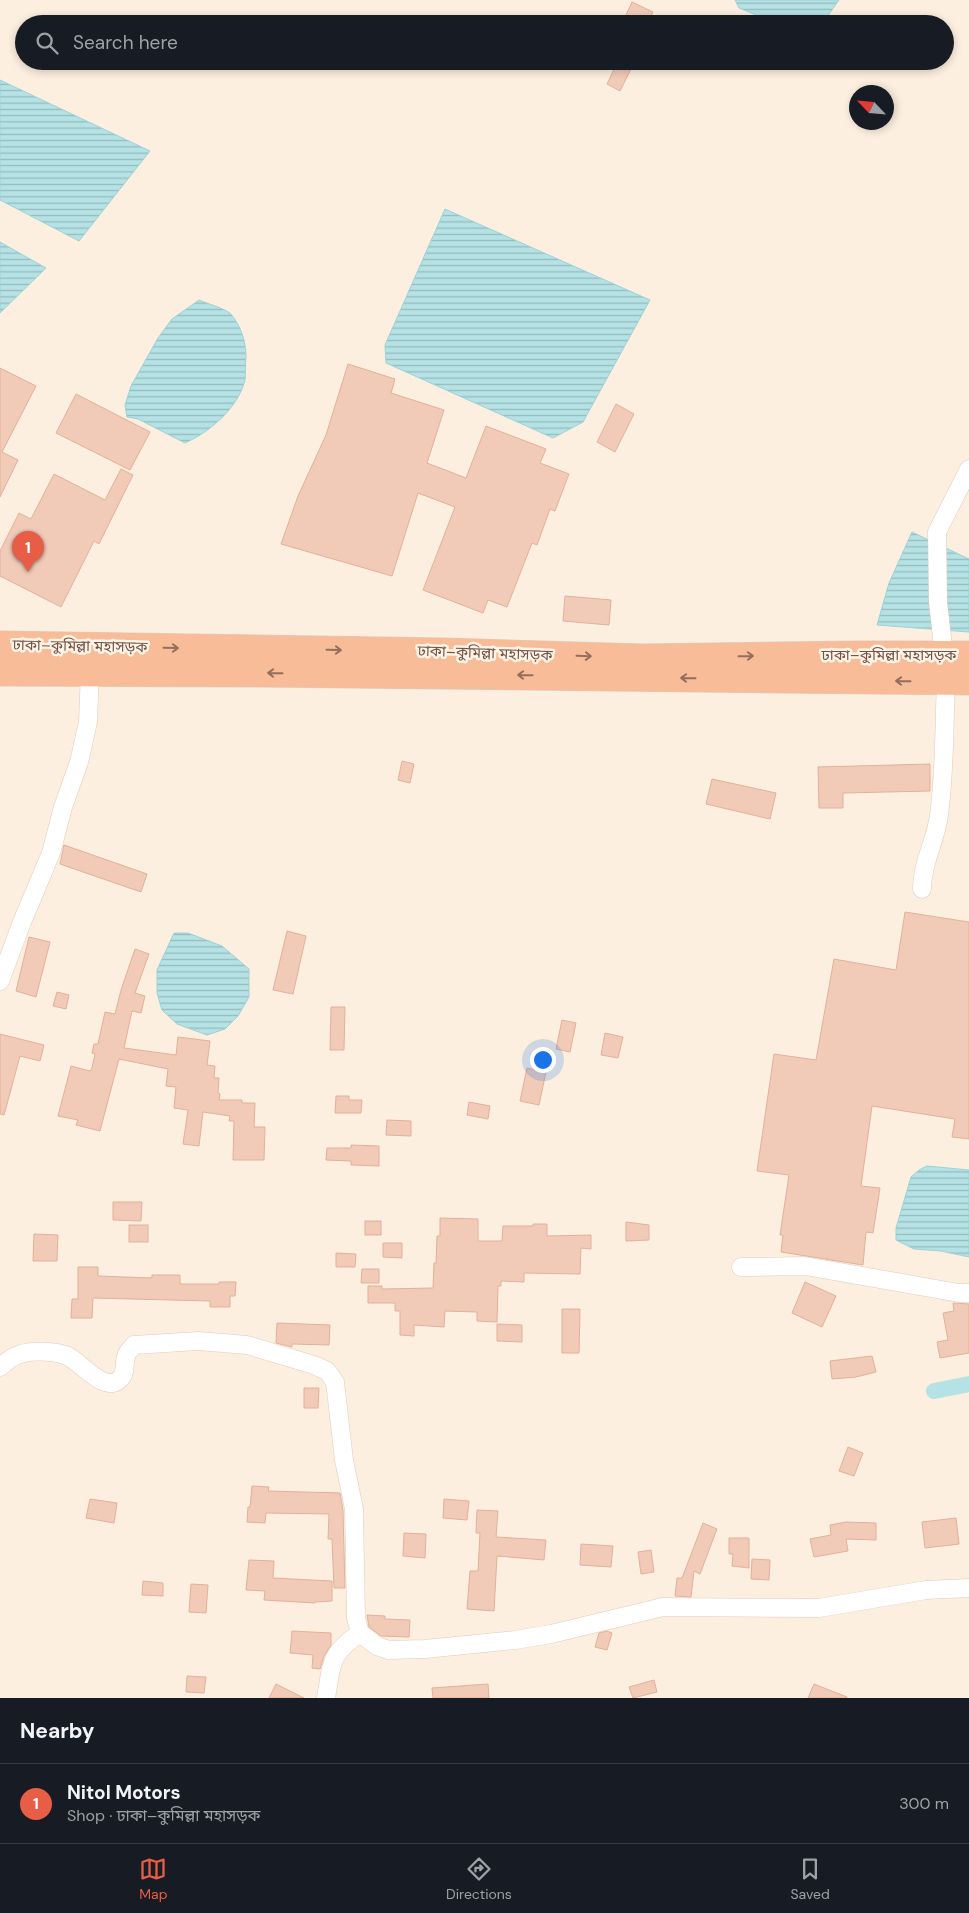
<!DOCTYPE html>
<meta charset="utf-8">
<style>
:root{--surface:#171b24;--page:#20242c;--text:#f1f3f6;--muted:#9ea1a6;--line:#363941;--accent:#e75d45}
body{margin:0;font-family:"DM Sans","Noto Sans Bengali",sans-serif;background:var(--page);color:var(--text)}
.compass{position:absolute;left:849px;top:85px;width:45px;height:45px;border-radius:50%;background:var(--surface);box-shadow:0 2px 8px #0003;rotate:296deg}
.you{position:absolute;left:542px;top:1059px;width:18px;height:18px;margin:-12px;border:4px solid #fff;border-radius:50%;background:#1a73e8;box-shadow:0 0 0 8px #1a73e833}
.badge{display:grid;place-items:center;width:32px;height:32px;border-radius:50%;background:var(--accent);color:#fff;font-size:16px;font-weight:700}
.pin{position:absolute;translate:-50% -41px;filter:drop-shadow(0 1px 2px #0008)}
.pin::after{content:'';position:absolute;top:26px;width:18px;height:15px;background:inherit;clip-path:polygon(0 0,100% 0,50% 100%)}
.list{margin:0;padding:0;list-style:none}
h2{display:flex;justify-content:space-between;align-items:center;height:65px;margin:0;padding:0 20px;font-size:21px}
h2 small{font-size:16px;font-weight:400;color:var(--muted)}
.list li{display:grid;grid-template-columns:32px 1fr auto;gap:15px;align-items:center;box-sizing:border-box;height:80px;padding:0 20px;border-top:1px solid var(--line)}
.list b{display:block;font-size:19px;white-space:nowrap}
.list p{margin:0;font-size:16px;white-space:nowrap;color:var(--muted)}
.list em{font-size:16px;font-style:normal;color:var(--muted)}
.icon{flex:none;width:28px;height:28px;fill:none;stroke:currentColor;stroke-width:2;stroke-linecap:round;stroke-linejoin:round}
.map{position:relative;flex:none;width:969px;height:1698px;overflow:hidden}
.search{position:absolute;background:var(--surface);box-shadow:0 2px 8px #0003;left:15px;right:15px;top:15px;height:55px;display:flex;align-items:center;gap:12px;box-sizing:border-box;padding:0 18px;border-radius:28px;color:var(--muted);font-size:19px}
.sheet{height:145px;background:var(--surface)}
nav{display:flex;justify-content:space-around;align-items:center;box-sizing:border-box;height:70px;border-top:1px solid var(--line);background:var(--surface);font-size:14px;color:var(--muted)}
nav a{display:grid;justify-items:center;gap:2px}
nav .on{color:var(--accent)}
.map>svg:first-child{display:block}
.water{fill:url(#water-rules);stroke:#9cd2d7}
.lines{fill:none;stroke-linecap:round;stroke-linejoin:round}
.canal{stroke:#b5e2e5;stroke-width:16}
.building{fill:#f1cbb8;stroke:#e4b098}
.minor-casing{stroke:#e0cbbc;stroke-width:19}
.trunk-casing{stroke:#d8cfcc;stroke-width:29}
.minor{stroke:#fff;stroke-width:18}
.trunk{stroke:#f9bc98;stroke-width:28}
.oneway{stroke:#946e5c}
.labels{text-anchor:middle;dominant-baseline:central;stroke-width:5;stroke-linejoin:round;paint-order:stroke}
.street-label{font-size:15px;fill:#735448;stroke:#fff4e6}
</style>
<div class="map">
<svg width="969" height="1698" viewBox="0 0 969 1698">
<defs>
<pattern id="water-rules" width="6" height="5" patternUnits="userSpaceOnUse" patternTransform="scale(1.25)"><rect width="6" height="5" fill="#b5e2e5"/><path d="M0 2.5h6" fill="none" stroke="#98babc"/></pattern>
</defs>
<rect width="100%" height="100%" fill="#fcefe0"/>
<g class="water">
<path d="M735 0H839L822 24H779L739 8Z"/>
<path d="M0 80 150 151 79 241 0 200Z"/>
<path d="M445 209 650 300 583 422 553 438 386 363 385 345Z"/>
<path d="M0 242 46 268 0 313Z"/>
<path d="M199 300C208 304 224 308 231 314 241 326 246 342 246 357 245 364 246 373 245 380 238 408 210 432 185 443L138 419 127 417 125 405 131 386 158 338 172 319Z"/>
<path d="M912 532 969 559V632L877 625 889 583Z"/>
<path d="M174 933H188L222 946 249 969V997L238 1016 225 1029 207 1035 177 1024 162 1010 157 993V970Z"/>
<path d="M927 1166 969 1170V1257L941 1251 914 1249 896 1240V1228L911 1177 919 1170Z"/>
</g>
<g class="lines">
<path class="canal" d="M934 1391 969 1384"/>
</g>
<g class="building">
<path d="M632 2 653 12 647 24H639L625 17Z"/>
<path d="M618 61H635L620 91 607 84Z"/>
<path d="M348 364 395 379 391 393 444 410 427 463 466 478 486 426 546 449 540 463 569 474 555 511 550 509 537 545 532 543 507 607 488 600 483 613 423 590 455 507 418 493 392 576 281 544 298 496 326 435Z"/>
<path d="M0 368 36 386 2 452 18 460 0 497Z"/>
<path d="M76 394 150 432 130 470 56 433Z"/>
<path d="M616 404 634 414 615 452 597 442Z"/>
<path d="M121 469 133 475 99 544 94 541 61 607 0 576V551L19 513 31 519 54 474 105 500Z"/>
<path d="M565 596 611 600 609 625 563 621Z"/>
<path d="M402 761 414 764 410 783 398 780Z"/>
<path d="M930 764V791L843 793V808H819L818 767Z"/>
<path d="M712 779 776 793 770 819 706 804Z"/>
<path d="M64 845 147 874 141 892 60 864Z"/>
<path d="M905 912 969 922V1139L952 1137 955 1119 872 1106 861 1186 880 1188 873 1233 866 1232 863 1265 781 1252 783 1235H780L789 1175 757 1171 774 1054 816 1060 834 959 896 970Z"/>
<path d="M287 931 306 936 293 994 273 990Z"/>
<path d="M29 937 50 942 36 997 16 991Z"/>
<path d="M135 949 149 954 135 993 145 996 141 1013 132 1011 124 1048 176 1055 178 1037 210 1041 207 1065 215 1066 214 1078H219L218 1093 220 1094 219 1100H242V1103H255L254 1127H265L264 1160H233L234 1121H229L230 1116 203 1112 199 1146 183 1144 188 1110 174 1108 176 1087 166 1086 168 1069 119 1059 100 1131 76 1125 78 1120 58 1116 71 1066 90 1071 92 1068 95 1054 92 1053 94 1044H98L105 1012 115 1014 121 990Z"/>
<path d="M57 992 69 995 66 1009 53 1006Z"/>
<path d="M331 1007H345L344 1050H330Z"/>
<path d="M562 1020 576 1023 570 1052 556 1049Z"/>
<path d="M605 1033 623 1037 618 1058 601 1055Z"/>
<path d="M0 1034 44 1045 40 1061 20 1056 4 1115 0 1114Z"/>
<path d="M527 1068 546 1072 539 1105 520 1101Z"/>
<path d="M336 1096H349V1100H362L361 1113H335Z"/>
<path d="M469 1102 490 1106 488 1119 467 1115Z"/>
<path d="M387 1120 411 1121V1136L386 1135Z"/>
<path d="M351 1145 379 1146V1166L351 1165V1161L326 1160 327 1148H351Z"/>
<path d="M113 1202H142L141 1221 113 1220Z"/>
<path d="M440 1218 478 1219V1241H502L503 1226H533V1224H547V1236L591 1235V1249L581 1248 580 1274 524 1273V1282L501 1281V1286H498L497 1322 477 1321V1312L445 1311 444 1327 414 1325V1336L400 1335V1311H395V1303H368V1286H382V1289L433 1288 434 1263H436L437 1236H440Z"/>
<rect x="365" y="1221" width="16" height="14"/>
<path d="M626 1222 649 1225V1240L626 1241Z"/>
<rect x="129" y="1225" width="19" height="17"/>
<path d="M34 1234 58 1235 57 1261H33Z"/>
<path d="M383 1243H402V1258L383 1257Z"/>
<path d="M336 1253 356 1254 355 1267H336Z"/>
<path d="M78 1267H98V1276L152 1278V1275H180V1284H219V1282H236L235 1296H230V1307H210V1301L93 1298 92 1318H71L72 1299H78Z"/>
<path d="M362 1269H379V1283H361Z"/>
<path d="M805 1282 836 1296 822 1327 792 1313Z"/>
<path d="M953 1303 969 1304V1353L940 1358 937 1342 948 1340 943 1313 954 1311Z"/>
<path d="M562 1309H580L579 1353H562Z"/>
<path d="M277 1323 330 1325 329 1345 292 1344V1347L276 1343Z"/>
<path d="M497 1324 522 1325V1342L497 1341Z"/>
<path d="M872 1356 876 1372 856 1377 832 1379 830 1361Z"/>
<path d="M304 1388H319L318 1408H304Z"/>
<path d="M848 1447 863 1453 854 1476 839 1471Z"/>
<path d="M252 1486 269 1487 268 1491 340 1493 343 1510 345 1588H334L332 1539H328L329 1514 266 1513 265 1523 247 1522 248 1507H250Z"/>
<path d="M90 1499 117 1503 114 1523 86 1518Z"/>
<path d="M444 1499 469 1501 467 1520 443 1518Z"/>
<path d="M477 1510 498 1511 496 1537 546 1540 544 1560 497 1556 494 1611 467 1609 470 1571H478L480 1533H476Z"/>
<path d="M956 1518 959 1544 925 1548 922 1522Z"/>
<path d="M846 1522 876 1523V1540L846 1539 848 1551 814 1557 810 1539 831 1535 830 1525Z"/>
<path d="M703 1523 717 1529 700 1574 694 1571 691 1597 675 1596 677 1578H682Z"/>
<path d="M404 1533 426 1534 425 1558 403 1556Z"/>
<path d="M729 1538H749V1568L732 1566 733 1554H729Z"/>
<path d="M581 1544 613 1546 611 1567 580 1565Z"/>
<path d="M651 1550 654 1572 641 1574 638 1552Z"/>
<path d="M752 1559 770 1560 769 1580 751 1579Z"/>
<path d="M249 1560 274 1561 273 1578 332 1581V1601L315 1602V1603L264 1600 265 1591 246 1590Z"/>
<path d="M143 1581 163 1583V1596L142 1595Z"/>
<path d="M191 1584 208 1585 206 1613 189 1612Z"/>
<path d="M367 1615 385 1616V1619L410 1620 409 1637 381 1636 369 1627Z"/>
<path d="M292 1631 331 1633V1645L324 1656 320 1669 312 1668 313 1655 290 1653Z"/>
<path d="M607 1631 612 1633 607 1650 595 1647 599 1633Z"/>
<path d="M187 1676 206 1677 204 1693 186 1692Z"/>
<path d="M654 1680 657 1692 633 1698 629 1687Z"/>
<path d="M276 1684 304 1698H269Z"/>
<path d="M488 1684 489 1698H433L432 1688Z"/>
<path d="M814 1684 847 1697V1698H808Z"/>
</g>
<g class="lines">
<g class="minor-casing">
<g id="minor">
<path d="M944 655 938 602 937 532 969 469"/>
<path d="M922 889C922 863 936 840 939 815 945 771 944 726 946 681"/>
<path d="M0 981 22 922 51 853 63 807 79 762 88 722 90 672"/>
<path d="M741 1267 805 1266 959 1293H969"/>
<path d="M0 1367C4 1364 8 1360 12 1358 25 1349 51 1351 65 1355 79 1359 104 1395 120 1379 127 1373 123 1362 127 1354 128 1351 132 1348 134 1345L198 1341 247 1345 314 1365 327 1371 335 1382 344 1460 354 1509 356 1618 360 1633 377 1646 388 1650 425 1649 515 1640 551 1634 663 1607 819 1608 926 1590 969 1588"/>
<path d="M326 1698C332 1664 329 1654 360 1633"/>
</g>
</g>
<g class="trunk-casing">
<g id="trunk">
<path d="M0 645 443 652 642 658 858 655H969"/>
<path d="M0 672 264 673 969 681"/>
</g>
</g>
<use href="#minor" class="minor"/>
<use href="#trunk" class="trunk"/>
</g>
<defs><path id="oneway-shaft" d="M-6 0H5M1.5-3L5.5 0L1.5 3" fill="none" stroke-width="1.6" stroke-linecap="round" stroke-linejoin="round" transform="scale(1.25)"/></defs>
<g class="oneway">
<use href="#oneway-shaft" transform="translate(171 648) rotate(1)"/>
<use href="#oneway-shaft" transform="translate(334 650) rotate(1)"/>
<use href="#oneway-shaft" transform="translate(584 656) rotate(2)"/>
<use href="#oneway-shaft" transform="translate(746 656) rotate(-1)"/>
<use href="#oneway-shaft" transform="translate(275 673) rotate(-179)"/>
<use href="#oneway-shaft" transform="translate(525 675) rotate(-179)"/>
<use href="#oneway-shaft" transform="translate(688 678) rotate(-179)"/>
<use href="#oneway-shaft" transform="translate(903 681) rotate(-179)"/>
</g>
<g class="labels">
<g class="street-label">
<text transform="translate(80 646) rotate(1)">ঢাকা–কুমিল্লা মহাসড়ক</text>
<text transform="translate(485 653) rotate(2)">ঢাকা–কুমিল্লা মহাসড়ক</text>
<text x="889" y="655">ঢাকা–কুমিল্লা মহাসড়ক</text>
</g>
</g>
</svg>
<svg class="compass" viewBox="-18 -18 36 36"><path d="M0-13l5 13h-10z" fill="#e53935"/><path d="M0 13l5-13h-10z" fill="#9ea1a6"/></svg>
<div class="you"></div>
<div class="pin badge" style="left:28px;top:572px">1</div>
<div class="search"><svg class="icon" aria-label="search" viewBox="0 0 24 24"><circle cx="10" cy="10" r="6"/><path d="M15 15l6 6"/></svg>Search here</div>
</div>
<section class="sheet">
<h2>Nearby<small></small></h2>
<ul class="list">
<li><span class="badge">1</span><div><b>Nitol Motors</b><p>Shop · ঢাকা–কুমিল্লা মহাসড়ক</p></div><em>300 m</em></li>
</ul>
</section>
<nav>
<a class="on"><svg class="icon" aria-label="map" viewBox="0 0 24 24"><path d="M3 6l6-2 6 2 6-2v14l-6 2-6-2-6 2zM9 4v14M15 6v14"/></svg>Map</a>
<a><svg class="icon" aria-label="directions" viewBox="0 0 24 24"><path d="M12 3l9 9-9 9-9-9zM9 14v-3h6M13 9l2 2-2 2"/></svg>Directions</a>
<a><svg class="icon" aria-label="saved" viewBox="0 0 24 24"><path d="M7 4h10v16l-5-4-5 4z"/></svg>Saved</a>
</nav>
